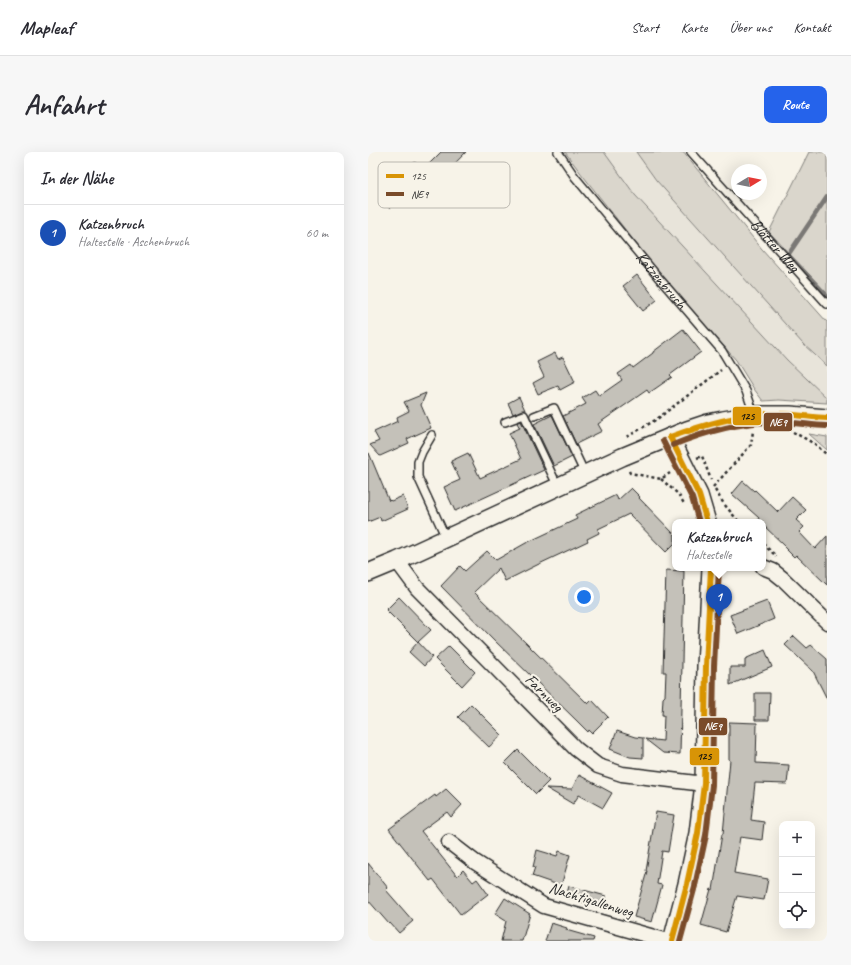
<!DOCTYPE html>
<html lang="de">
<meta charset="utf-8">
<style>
:root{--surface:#fff;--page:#f7f7f7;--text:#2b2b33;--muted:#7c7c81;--line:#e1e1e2;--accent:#2563eb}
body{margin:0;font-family:Caveat,sans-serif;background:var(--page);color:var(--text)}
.controls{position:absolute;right:12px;bottom:12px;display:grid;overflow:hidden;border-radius:8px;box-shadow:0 4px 16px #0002}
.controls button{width:36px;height:36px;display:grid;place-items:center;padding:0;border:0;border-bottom:1px solid var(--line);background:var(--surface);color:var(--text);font:20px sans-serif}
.compass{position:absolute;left:363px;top:12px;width:36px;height:36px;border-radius:50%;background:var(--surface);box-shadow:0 4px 16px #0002;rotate:80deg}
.you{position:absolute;left:216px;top:445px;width:14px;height:14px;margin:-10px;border:3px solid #fff;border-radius:50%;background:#1a73e8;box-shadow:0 0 0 6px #1a73e833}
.badge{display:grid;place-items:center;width:26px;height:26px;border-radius:50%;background:var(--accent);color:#fff;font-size:13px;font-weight:700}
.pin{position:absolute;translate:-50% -33px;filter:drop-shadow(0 1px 2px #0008)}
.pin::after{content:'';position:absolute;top:21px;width:14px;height:12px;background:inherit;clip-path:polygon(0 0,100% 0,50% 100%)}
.popup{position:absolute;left:304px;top:367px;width:94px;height:52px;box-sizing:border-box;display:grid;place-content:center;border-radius:8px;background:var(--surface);filter:drop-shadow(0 1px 3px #0005);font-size:13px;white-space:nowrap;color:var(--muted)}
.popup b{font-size:15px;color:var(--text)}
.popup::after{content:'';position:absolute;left:50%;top:100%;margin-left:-8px;border:8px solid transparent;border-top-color:var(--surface)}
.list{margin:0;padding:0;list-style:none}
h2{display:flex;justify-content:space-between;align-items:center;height:52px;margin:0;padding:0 16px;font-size:17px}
h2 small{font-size:13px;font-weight:400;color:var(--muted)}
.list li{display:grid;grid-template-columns:26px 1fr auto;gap:12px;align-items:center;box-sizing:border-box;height:56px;padding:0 16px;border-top:1px solid var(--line)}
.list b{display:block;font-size:15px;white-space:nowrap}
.list p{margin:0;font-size:13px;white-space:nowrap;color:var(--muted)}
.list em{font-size:13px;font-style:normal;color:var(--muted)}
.icon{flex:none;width:22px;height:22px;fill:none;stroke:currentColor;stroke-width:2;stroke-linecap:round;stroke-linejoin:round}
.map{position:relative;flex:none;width:459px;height:789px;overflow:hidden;border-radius:8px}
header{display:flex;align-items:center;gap:24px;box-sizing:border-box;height:56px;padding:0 20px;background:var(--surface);border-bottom:1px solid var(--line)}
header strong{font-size:19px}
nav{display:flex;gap:22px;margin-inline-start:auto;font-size:14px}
.intro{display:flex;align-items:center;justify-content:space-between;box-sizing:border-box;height:96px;padding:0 24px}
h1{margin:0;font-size:28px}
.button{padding:10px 18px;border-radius:8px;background:var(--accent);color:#fff;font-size:14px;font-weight:700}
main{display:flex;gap:24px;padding:0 24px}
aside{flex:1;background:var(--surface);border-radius:8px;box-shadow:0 4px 16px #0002}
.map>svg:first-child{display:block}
.built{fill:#e8e4da}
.green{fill:#dad6cc;stroke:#82807c}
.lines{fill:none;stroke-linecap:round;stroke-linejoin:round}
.stream{stroke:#7a7874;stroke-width:4.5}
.building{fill:#c4c1b9;stroke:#2b2b2b}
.service-casing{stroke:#2b2b2b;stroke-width:10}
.minor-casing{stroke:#2b2b2b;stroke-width:17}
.tertiary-casing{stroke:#2b2b2b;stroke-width:20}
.path{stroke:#2b2b2b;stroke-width:2.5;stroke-dasharray:3 3;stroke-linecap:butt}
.service{stroke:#f7f3e8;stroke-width:7}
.minor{stroke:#f7f3e8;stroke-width:14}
.tertiary{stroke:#f7f3e8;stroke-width:17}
.bus-1-casing{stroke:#f7f3e8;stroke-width:9}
.bus-2-casing{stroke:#f7f3e8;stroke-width:9}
.bus-1{stroke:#d89406;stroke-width:6}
.bus-2{stroke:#7a4b2a;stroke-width:6}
.labels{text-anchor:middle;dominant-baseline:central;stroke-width:4;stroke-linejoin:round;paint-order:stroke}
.street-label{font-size:16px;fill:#2b2b2b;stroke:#f7f3e8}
.key{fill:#f7f3e8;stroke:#bab7af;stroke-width:1}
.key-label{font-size:11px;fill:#2b2b2b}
.line-badge{stroke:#f7f3e8;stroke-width:1.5}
.badge-label{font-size:11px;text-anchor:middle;font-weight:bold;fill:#fff}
.pale-badge-label{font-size:11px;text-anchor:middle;font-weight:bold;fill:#111}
</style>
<header>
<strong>Mapleaf</strong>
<nav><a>Start</a><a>Karte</a><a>Über uns</a><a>Kontakt</a></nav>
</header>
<div class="intro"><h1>Anfahrt</h1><a class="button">Route</a></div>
<main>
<aside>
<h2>In der Nähe<small></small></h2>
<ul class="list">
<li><span class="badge" style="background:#1a4fb4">1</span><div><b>Katzenbruch</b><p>Haltestelle · Aschenbruch</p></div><em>60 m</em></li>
</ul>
</aside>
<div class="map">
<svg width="459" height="789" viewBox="0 0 459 789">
<rect width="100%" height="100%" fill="#f7f3e8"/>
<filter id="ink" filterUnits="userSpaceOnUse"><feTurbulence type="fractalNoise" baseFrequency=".025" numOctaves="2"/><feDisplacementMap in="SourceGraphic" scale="8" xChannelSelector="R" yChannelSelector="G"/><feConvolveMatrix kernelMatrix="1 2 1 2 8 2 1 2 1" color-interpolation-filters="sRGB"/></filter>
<g filter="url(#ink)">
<path class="built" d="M236 0H268L288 28 435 192 459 214V246L419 208 267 43Z"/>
<g class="green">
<path d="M197 0H236L267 43 419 208 459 246V251L411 248 395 249 386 237 368 208 292 122 212 20Z"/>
<path d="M268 0H315L394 97 459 170V214L435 192 288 28Z"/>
<path d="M441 0H459V141L401 80Z"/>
<path d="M441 282 459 285V298Z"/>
</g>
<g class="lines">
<g class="stream">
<path d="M419 102 459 144"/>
<path d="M420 103 459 45"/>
</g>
</g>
<g class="building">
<path d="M73 0H98L62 37 53 26 22 57 13 47 31 28 30 26 47 10 55 18Z"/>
<path d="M269 123 289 148 275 159 255 134Z"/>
<path d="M315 177 333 200 302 223 304 225 281 241 279 238 230 272 234 279 208 292 195 264 218 252 214 246 227 238 231 244 254 228 250 222 263 213 265 216 285 201V200Z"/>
<path d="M187 201 190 207 195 205 207 230 192 238 190 234 170 242 165 231 176 225 169 210Z"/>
<path d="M58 241 53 253 63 276 39 287 41 291 12 304 2 293 11 289 6 280 30 269 29 265 41 259 36 250Z"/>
<path d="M151 245 157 258H154L145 262 140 251Z"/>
<path d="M184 263 204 305 186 314 166 272Z"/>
<path d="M153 269 176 318 87 359 76 335 92 328 83 309 100 301 112 326 153 307 141 281 152 276 149 271Z"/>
<path d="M0 301H1L21 349 22 348 23 349 35 344 40 357 13 369 12 365 0 370Z"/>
<path d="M375 329 386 339 387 338 410 360 424 345 438 358 428 368 436 375 431 380 447 397 459 384V433L428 403 426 405 416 395 417 394 395 373V370H392L390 368 391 366 364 342Z"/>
<path d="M263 336 272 345 271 346 307 383V391L298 400 261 362 230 377 231 381 219 387 220 389 169 413 137 429 131 416 106 440 220 552 224 548 240 565 224 581 221 578 220 580 208 568 126 488 73 434 92 414 97 419 119 399 128 408 158 391 209 367 207 363 248 343 250 348Z"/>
<path d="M298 418 316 419 312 602 295 601 277 587 295 589 296 563H294L295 546 297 544 298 520H295Z"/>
<path d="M31 445 63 478 50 490 64 505 56 514 41 500 50 490 18 458Z"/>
<path d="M399 449 406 467 370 482 362 463Z"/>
<path d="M426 484 439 496 443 493 459 507V547L445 519 417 493Z"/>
<path d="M81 494 107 520 94 534 67 507Z"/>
<path d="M397 498 404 515 362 533V515H377V507Z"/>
<path d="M387 541H402L401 568H387Z"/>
<path d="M103 552 134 583 121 595 90 565Z"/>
<path d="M361 570 389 571 388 611 421 613 419 632 387 631 383 668 396 670 394 688 372 685 366 721 400 727 396 748 369 744 358 780 333 773 343 737 345 738 354 682H355L362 608H361Z"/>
<path d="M249 579 267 585 275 586V606L262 605 242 597Z"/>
<path d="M150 598 181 629 168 642 137 611Z"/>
<path d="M211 623 244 641 235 656 211 643 205 652 178 636 204 637Z"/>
<path d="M78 637 94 653 83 665 79 660 53 679 89 724 95 718 105 730 109 727 120 742 93 763 65 727 62 729 21 677 67 643 68 645Z"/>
<path d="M288 660 306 663 300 700 294 699 289 732 294 733 284 770 266 765 279 719H278Z"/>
<path d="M169 698 189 704 191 699 202 703 193 734 164 724 167 715H165Z"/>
<path d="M0 711 20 736 18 738 45 769 31 781 22 771 21 772 0 748Z"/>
<path d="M201 734 238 744 234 756 198 745Z"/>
<path d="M137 746 162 762 154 789H133L138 769 127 762Z"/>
<path d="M183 771 199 776 198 778 226 786 225 789H177Z"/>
</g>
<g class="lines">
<g class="service-casing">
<g id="service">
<path id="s1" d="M190 0 207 25 290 125 354 199 378 239 386 262"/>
<path id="s2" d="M323 0 459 152"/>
<path d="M166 264 186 256 217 322"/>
<path d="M137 270 156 263 190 335"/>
<path d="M64 283 54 300 50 310V325L78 386"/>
</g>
</g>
<g class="minor-casing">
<g id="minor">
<path d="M29 409 49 436 208 597 230 614 254 622 336 632"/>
<path d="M395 415 405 419 415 427 459 470"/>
<path d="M81 690 107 710 176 754 300 789"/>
</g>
</g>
<g class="tertiary-casing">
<g id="tertiary">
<path d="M302 285 331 343 339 370"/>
<path d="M0 421 29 409 254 305 319 278 340 271 355 268 386 263H422L459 266"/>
<path d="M304 789 319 732 330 681 336 632 338 514 343 416"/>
</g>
</g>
<g class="path">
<path d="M425 280 447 292 459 303"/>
<path d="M259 285 289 267 353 218"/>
<path d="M329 306 334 304 343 328"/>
<path d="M261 319 262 321 293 327 302 321"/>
<path d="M293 327 310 342 317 353"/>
<path d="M345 335 383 293 385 279"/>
<path d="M347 338 356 352 371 370"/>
<path d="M395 392 407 403 408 405"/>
</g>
<use href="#service" class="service"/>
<use href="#minor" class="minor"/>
<use href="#tertiary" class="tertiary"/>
<g class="bus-1-casing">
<g id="bus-1">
<path d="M302 285C336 273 371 262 407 262 424 262 442 265 459 266"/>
<path d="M302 285 331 343 339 370"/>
<path d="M304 789 319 732 330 681 336 632 338 514 343 416"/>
</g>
</g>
<g class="bus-2-casing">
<g id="bus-2">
<path d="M295 289 324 346 331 370"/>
<path d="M305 293C337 280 371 270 406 270 424 270 441 273 458 274"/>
<path d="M312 789 327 734 338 683 344 633 346 514 351 416"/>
</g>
</g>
<use href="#bus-1" class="bus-1"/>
<use href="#bus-2" class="bus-2"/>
</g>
</g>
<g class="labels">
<g class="street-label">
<text stroke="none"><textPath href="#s2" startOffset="126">Blötter Weg</textPath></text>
<text stroke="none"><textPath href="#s1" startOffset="165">Katzenbruch</textPath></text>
<text transform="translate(176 541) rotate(45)">Farnweg</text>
<text transform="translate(223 748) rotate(17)">Nachtigallenweg</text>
</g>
</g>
<rect x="10" y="10" width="132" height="46" rx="6" class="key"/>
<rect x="18" y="22" width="18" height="4" fill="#d89406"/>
<rect x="18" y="40" width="18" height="4" fill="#7a4b2a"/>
<g class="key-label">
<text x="43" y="28">125</text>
<text x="43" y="46">NE9</text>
</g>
<g class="line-badge">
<rect x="364" y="254" width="30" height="20" rx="4" fill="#d89406"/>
<rect x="395" y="260" width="30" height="20" rx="4" fill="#7a4b2a"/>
<rect x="330" y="565" width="30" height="19" rx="4" fill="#7a4b2a"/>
<rect x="321" y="595" width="31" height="19" rx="4" fill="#d89406"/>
</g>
<g class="badge-label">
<text x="410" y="274">NE9</text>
<text x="345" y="578">NE9</text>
</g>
<g class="pale-badge-label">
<text x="379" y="268">125</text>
<text x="336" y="608">125</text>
</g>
</svg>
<div class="controls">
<button>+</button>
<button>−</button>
<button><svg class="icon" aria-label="locate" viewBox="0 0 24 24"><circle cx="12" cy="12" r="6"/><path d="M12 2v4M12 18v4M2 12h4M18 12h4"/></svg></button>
</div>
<svg class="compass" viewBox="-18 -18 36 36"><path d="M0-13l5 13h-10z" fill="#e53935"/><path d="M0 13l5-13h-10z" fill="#7c7c81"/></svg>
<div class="you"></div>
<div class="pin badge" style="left:351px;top:465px;background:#1a4fb4">1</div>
<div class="popup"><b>Katzenbruch</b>Haltestelle</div>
</div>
</main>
